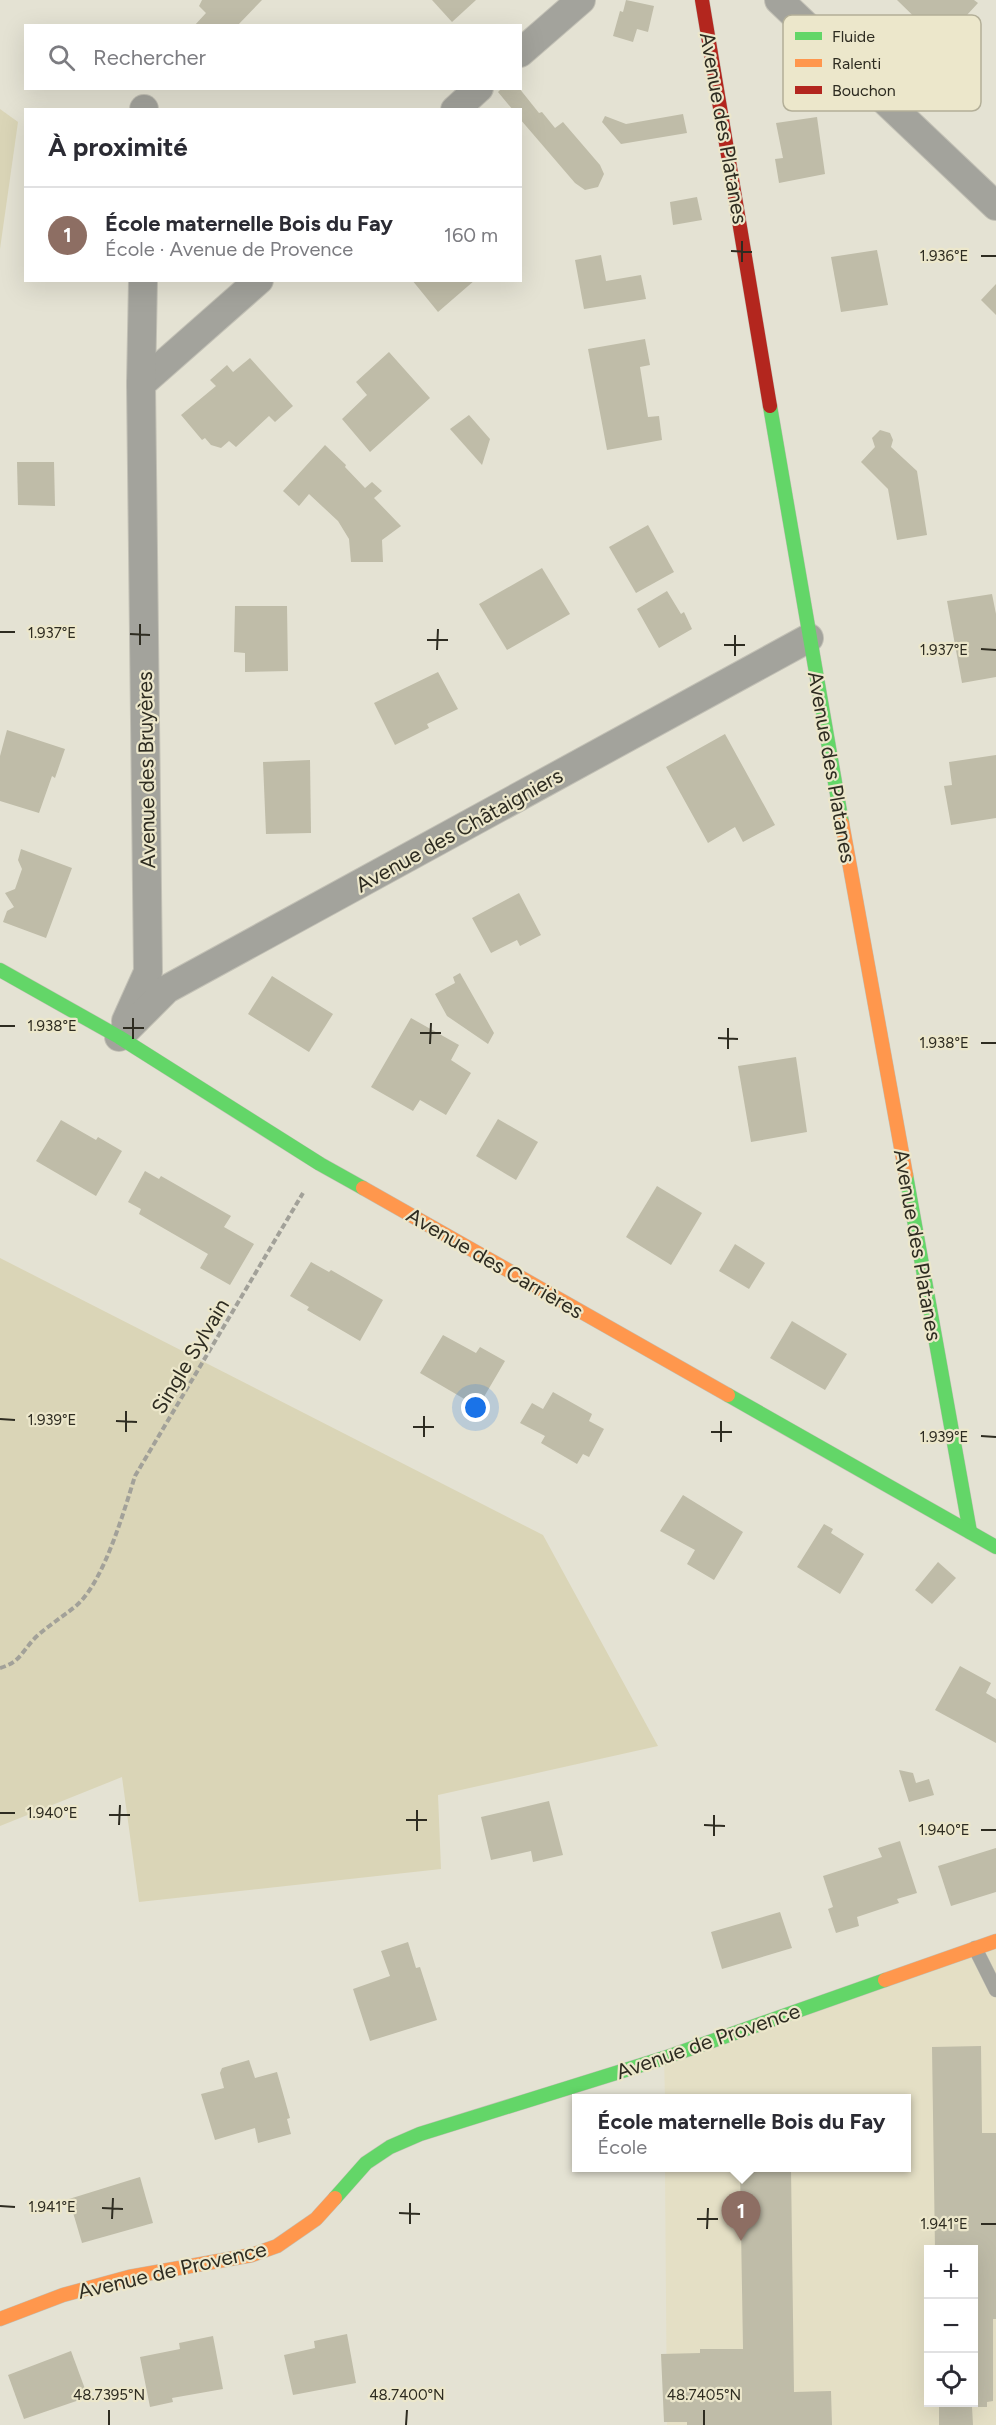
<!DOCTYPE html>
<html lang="fr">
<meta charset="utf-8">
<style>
:root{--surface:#fff;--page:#f2f2f3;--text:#2b2b33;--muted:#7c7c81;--line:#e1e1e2;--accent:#6e6c5f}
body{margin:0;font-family:Figtree,sans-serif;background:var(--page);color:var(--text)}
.controls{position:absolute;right:18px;bottom:18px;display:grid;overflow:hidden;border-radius:0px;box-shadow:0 6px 24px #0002}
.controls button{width:54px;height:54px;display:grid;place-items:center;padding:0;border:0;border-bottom:2px solid var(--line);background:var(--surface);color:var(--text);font:30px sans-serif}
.you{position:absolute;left:476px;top:1408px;width:21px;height:21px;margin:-15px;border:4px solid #fff;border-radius:50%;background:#1a73e8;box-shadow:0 0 0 9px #1a73e833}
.badge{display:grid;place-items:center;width:39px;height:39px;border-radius:50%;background:var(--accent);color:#fff;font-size:20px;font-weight:700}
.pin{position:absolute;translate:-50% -50px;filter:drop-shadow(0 2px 3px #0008)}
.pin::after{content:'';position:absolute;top:32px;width:21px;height:18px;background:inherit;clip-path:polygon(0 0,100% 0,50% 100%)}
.popup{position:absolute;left:572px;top:2094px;width:339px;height:78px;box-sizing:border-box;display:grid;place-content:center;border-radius:0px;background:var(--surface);filter:drop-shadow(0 2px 4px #0005);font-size:20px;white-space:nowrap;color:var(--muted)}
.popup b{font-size:22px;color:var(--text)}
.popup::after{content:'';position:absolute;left:50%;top:100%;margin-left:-12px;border:12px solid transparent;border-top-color:var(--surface)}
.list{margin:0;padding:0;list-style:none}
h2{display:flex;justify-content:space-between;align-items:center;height:78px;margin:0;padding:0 24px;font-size:26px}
h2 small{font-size:20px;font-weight:400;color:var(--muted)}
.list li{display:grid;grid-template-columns:39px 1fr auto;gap:18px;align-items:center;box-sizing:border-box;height:96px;padding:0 24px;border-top:2px solid var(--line)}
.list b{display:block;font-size:22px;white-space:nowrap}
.list p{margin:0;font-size:20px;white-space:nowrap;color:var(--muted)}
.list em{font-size:20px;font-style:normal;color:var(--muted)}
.icon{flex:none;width:33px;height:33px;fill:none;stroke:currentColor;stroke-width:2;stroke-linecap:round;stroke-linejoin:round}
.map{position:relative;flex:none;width:996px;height:2425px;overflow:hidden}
.search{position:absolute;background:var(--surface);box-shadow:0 6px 24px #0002;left:24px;top:24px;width:498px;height:66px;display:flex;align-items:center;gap:15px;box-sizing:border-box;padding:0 21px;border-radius:0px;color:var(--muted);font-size:22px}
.panel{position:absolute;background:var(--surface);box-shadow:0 6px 24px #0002;left:24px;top:108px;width:498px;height:174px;border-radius:0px}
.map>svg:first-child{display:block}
.built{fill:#e4dfc5;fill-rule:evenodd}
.green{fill:#dad5b7}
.building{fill:#bfbca8}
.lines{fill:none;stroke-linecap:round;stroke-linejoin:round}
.lane-casing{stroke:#c2c0b5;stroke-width:15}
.street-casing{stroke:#c2c0b5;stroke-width:30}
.fast-casing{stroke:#c2c0b5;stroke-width:15}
.slow-casing{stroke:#c2c0b5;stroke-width:15}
.jam-casing{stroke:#c2c0b5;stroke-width:15}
.path{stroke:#a2a199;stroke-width:4;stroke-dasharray:6 3;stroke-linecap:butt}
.lane{stroke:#a3a39c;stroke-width:14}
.street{stroke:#a3a39c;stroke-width:28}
.fast{stroke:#63d668;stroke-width:14}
.slow{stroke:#ff974d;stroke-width:14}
.jam{stroke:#b3261e;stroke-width:14}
.ticks{fill:none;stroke:#2e2c21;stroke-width:2}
.labels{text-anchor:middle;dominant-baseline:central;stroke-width:4.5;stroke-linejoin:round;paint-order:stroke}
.street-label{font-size:21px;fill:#2e2c21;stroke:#ece7cb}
.key{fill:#ece7cb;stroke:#b3af98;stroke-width:1.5}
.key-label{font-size:16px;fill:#2e2c21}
.ticks-label{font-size:15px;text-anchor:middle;fill:#2e2c21;stroke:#ece7cb;stroke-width:4.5;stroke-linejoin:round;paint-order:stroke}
</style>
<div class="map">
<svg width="996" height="2425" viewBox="0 0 996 2425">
<rect width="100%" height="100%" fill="#e4e2d3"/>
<path class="built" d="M996 1942V2425H667L665 2168H906V2098H665L664 2058ZM928 2250H974V2402H928Z"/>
<g class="green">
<path d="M0 109 18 122 0 249Z"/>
<path d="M0 1258 543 1535 658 1746 438 1795 441 1869 139 1902 122 1777 0 1826Z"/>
</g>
<g class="building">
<path d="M202 0H262L237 26H194L206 13 199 6Z"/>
<path d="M432 0H476L452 22Z"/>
<path d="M626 0 654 6 648 32 637 29 633 42 613 36 620 11 623 12Z"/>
<path d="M897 0H974L978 3 954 29 949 24 935 37Z"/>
<path d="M502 88H519L539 113 542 112 555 128 563 122 600 165 604 174 598 187 585 190 575 183 520 119V110H513L498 92Z"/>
<path d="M683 114 687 133 621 144 602 122 605 116 626 124Z"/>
<path d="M817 117 825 174 779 183 775 159 783 158 776 123Z"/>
<path d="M697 197 702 220 673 225 670 202Z"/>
<path d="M877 250 888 305 841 312 831 257Z"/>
<path d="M601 255 606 281 641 275 646 299 584 309 575 260Z"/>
<path d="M412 280H475L438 312Z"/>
<path d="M996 284V315L981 300Z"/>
<path d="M645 339 650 365 640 367 648 417 659 416 662 440 607 450 588 349Z"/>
<path d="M389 352 430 398 370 452 342 419 367 395 356 382Z"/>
<path d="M250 358 293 406 275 422 269 416 236 447 229 441 221 448 211 445 205 438 202 440 181 415 216 386 210 380 227 365 233 372Z"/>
<path d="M469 415 490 439 482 465 450 429Z"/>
<path d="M880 430 890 433 893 440 891 447 917 471 927 535 897 540 888 489 861 462 875 447 872 438Z"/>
<path d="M325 445 346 465 345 467 365 488 372 482 382 491 374 498 401 526 382 540 383 562H351L349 539 338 521 309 494 299 506 283 491Z"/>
<path d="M17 462H54L55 506 18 505Z"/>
<path d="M648 525 674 572 636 593 609 547Z"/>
<path d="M542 568 570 614 507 650 479 604Z"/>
<path d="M667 591 681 614 684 612 692 629 659 648 637 609Z"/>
<path d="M992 594 996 614V677L962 683 947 601Z"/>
<path d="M235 606H287L288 671 245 672V653L234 652Z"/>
<path d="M438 672 458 709 427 724 429 728 395 745 374 703Z"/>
<path d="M7 730 65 749 55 778 52 776 39 813 0 801V756Z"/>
<path d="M725 734 775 825 743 842 735 827 708 843 666 767Z"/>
<path d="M996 755V818L951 825 944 786 952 785 949 762Z"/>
<path d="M310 760 311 833 266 834 263 762Z"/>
<path d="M21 849 72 868 46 938 3 922 7 911 14 907 5 893 15 889 22 869 18 860Z"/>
<path d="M519 893 541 935 520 946 517 940 491 953 472 918Z"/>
<path d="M460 973 494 1033 488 1044 447 1016 435 994 455 983 453 977Z"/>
<path d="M272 976 333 1014 309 1052 248 1014Z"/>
<path d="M411 1018 459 1045 451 1060 471 1073 446 1115 420 1100 413 1111 371 1087Z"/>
<path d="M796 1057 807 1132 751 1142 738 1066Z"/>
<path d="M498 1119 538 1142 516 1180 476 1156Z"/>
<path d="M61 1120 96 1140 98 1137 122 1151 96 1196 36 1161Z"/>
<path d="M145 1171 159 1179 161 1176 231 1216 224 1227 254 1244 230 1285 200 1268 208 1254 139 1214 141 1209 128 1202Z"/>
<path d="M657 1186 702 1213 671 1265 626 1237Z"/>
<path d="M735 1244 765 1263 749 1289 719 1271Z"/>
<path d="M311 1262 329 1272 331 1270 383 1300 360 1341 307 1310 309 1307 290 1296Z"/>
<path d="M792 1321 847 1354 825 1390 770 1358Z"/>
<path d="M443 1335 476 1353 480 1347 505 1361 478 1407 420 1373Z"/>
<path d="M553 1392 592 1414 589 1421 604 1429 589 1457 583 1454 577 1464 541 1443 545 1436 520 1423 532 1403 543 1409Z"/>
<path d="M683 1495 743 1532 714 1580 687 1564 695 1550 660 1531Z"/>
<path d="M824 1524 833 1529 831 1533 864 1554 840 1594 797 1567Z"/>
<path d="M938 1562 956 1578 932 1604 915 1590Z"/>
<path d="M960 1666 991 1683 986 1693 996 1699V1743L935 1710Z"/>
<path d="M899 1770 913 1773 916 1783 929 1779 934 1795 909 1802Z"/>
<path d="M549 1801 563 1855 533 1862 531 1851 491 1860 481 1817Z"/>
<path d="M900 1841 917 1893 897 1899 899 1903 857 1917 859 1926 836 1933 828 1909 833 1907 823 1876 882 1857 878 1848Z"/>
<path d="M996 1848V1892L951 1906 938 1866Z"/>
<path d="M780 1912 792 1948 722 1969 711 1932Z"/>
<path d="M408 1942 416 1968 420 1967 437 2020 370 2041 353 1989 390 1976 381 1951Z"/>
<path d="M981 2046 982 2133H996V2319H993V2401L987 2402V2407H972L973 2425H939V2407H937V2402H974V2250H935L932 2047Z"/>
<path d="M249 2060 255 2078 277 2072 290 2118 287 2119 291 2134 258 2143 255 2128 215 2140 201 2094 224 2088 220 2073 222 2068Z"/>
<path d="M740 2168H791L794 2392 831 2391 832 2425H687V2422H664L661 2354 700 2353V2349H743Z"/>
<path d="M140 2177 153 2223 82 2243 69 2199Z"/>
<path d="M347 2334 356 2383 293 2395 284 2355 315 2348 314 2341Z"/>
<path d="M213 2336 223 2389 172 2398 173 2402 150 2407 140 2357 180 2349 179 2343Z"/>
<path d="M71 2351 88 2397 24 2419 8 2375Z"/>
</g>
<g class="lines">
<g class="lane-casing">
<path id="lane" d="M975 1948 996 1990"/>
</g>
<g class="street-casing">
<g id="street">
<path d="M779 0 996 206"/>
<path d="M520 53 581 0"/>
<path d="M144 110V109"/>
<path d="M455 110 479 88"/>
<path d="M141 384 259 280"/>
<path d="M126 1021 148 972 141 384 143 280"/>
<path d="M119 1037 167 989 809 638"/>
</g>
</g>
<g class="fast-casing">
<g id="fast">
<path d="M770 406 842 823"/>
<path d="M0 970 119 1037 320 1164 363 1188"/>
<path d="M906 1175 970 1532"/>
<path d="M728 1395 996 1547"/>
<path d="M335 2198 366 2163 390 2147 420 2134 664 2058 885 1980"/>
</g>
</g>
<g class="slow-casing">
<g id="slow">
<path d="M842 823 906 1175"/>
<path d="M363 1188 728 1395"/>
<path d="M885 1980 996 1941"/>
<path d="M0 2319 63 2295 129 2277 252 2255 277 2246 316 2219 335 2198"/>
</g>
</g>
<g class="jam-casing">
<path id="jam" d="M702 0 770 406"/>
</g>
<path class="path" d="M0 1668C20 1662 21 1653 34 1639 47 1626 63 1617 77 1605 104 1581 124 1511 135 1476L303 1193"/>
<use href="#lane" class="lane"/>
<use href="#street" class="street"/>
<use href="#fast" class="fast"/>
<use href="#slow" class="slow"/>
<use href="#jam" class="jam"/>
</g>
<path class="ticks" d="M731 251 752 252M981 256H996M742 262V241M0 632H15M130 634 150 635M427 640H448M140 645V624M724 645H745M981 649 996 650M437 650 438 629M735 656V635M0 1026H15M123 1028H144M420 1033H441M718 1038 738 1039M133 1039V1018M981 1043H996M430 1044 431 1023M728 1049V1028M0 1419 15 1420M116 1421 137 1422M413 1427H434M126 1432V1411M711 1432H732M981 1436 996 1437M424 1437V1416M721 1442V1421M0 1813H15M109 1815H130M406 1820H427M119 1825 120 1805M704 1825 725 1826M981 1830H996M417 1831V1810M714 1836V1815M0 2206 15 2207M102 2208 123 2209M399 2213 420 2214M112 2219 113 2198M697 2219H718M410 2224V2203M981 2224H996M707 2229 708 2208M109 2425V2410M406 2425 407 2410M704 2425V2410"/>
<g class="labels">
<g class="street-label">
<text transform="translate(724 128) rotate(80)">Avenue des Platanes</text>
<text transform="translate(832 767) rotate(80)">Avenue des Platanes</text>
<text transform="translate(146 770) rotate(-91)">Avenue des Bruyères</text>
<text transform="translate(459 830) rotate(-29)">Avenue des Châtaigniers</text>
<text transform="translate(918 1245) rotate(80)">Avenue des Platanes</text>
<text transform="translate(495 1263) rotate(30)">Avenue des Carrières</text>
<text transform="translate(190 1356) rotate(-59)">Single Sylvain</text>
<text transform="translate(708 2041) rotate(-19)">Avenue de Provence</text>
<text transform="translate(172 2270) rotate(-13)">Avenue de Provence</text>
</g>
</g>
<rect x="783" y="15" width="198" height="96" rx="9" class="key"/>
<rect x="795" y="32" width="27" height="8" fill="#63d668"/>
<rect x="795" y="59" width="27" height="8" fill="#ff974d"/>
<rect x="795" y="86" width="27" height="8" fill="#b3261e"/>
<g class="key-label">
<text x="832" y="42">Fluide</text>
<text x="832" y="69">Ralenti</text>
<text x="832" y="96">Bouchon</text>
</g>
<g class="ticks-label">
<text x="944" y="261">1.936°E</text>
<text x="52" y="638">1.937°E</text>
<text x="944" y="655">1.937°E</text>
<text x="52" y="1031">1.938°E</text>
<text x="944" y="1048">1.938°E</text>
<text x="52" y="1425">1.939°E</text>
<text x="944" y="1442">1.939°E</text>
<text x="52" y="1818">1.940°E</text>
<text x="944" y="1835">1.940°E</text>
<text x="52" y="2212">1.941°E</text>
<text x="944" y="2229">1.941°E</text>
<text x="109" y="2400">48.7395°N</text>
<text x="407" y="2400">48.7400°N</text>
<text x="704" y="2400">48.7405°N</text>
</g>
</svg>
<div class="controls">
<button>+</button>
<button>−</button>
<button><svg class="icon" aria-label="locate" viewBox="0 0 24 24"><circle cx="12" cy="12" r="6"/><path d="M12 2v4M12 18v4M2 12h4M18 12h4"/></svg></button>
</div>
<div class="you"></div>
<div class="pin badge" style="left:741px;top:2241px;background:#8d6e63">1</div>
<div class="popup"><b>École maternelle Bois du Fay</b>École</div>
<div class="search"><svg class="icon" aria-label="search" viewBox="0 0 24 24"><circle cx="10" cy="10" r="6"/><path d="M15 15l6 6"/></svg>Rechercher</div>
<section class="panel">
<h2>À proximité<small></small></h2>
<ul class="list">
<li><span class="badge" style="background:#8d6e63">1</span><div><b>École maternelle Bois du Fay</b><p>École · Avenue de Provence</p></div><em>160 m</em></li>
</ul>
</section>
</div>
